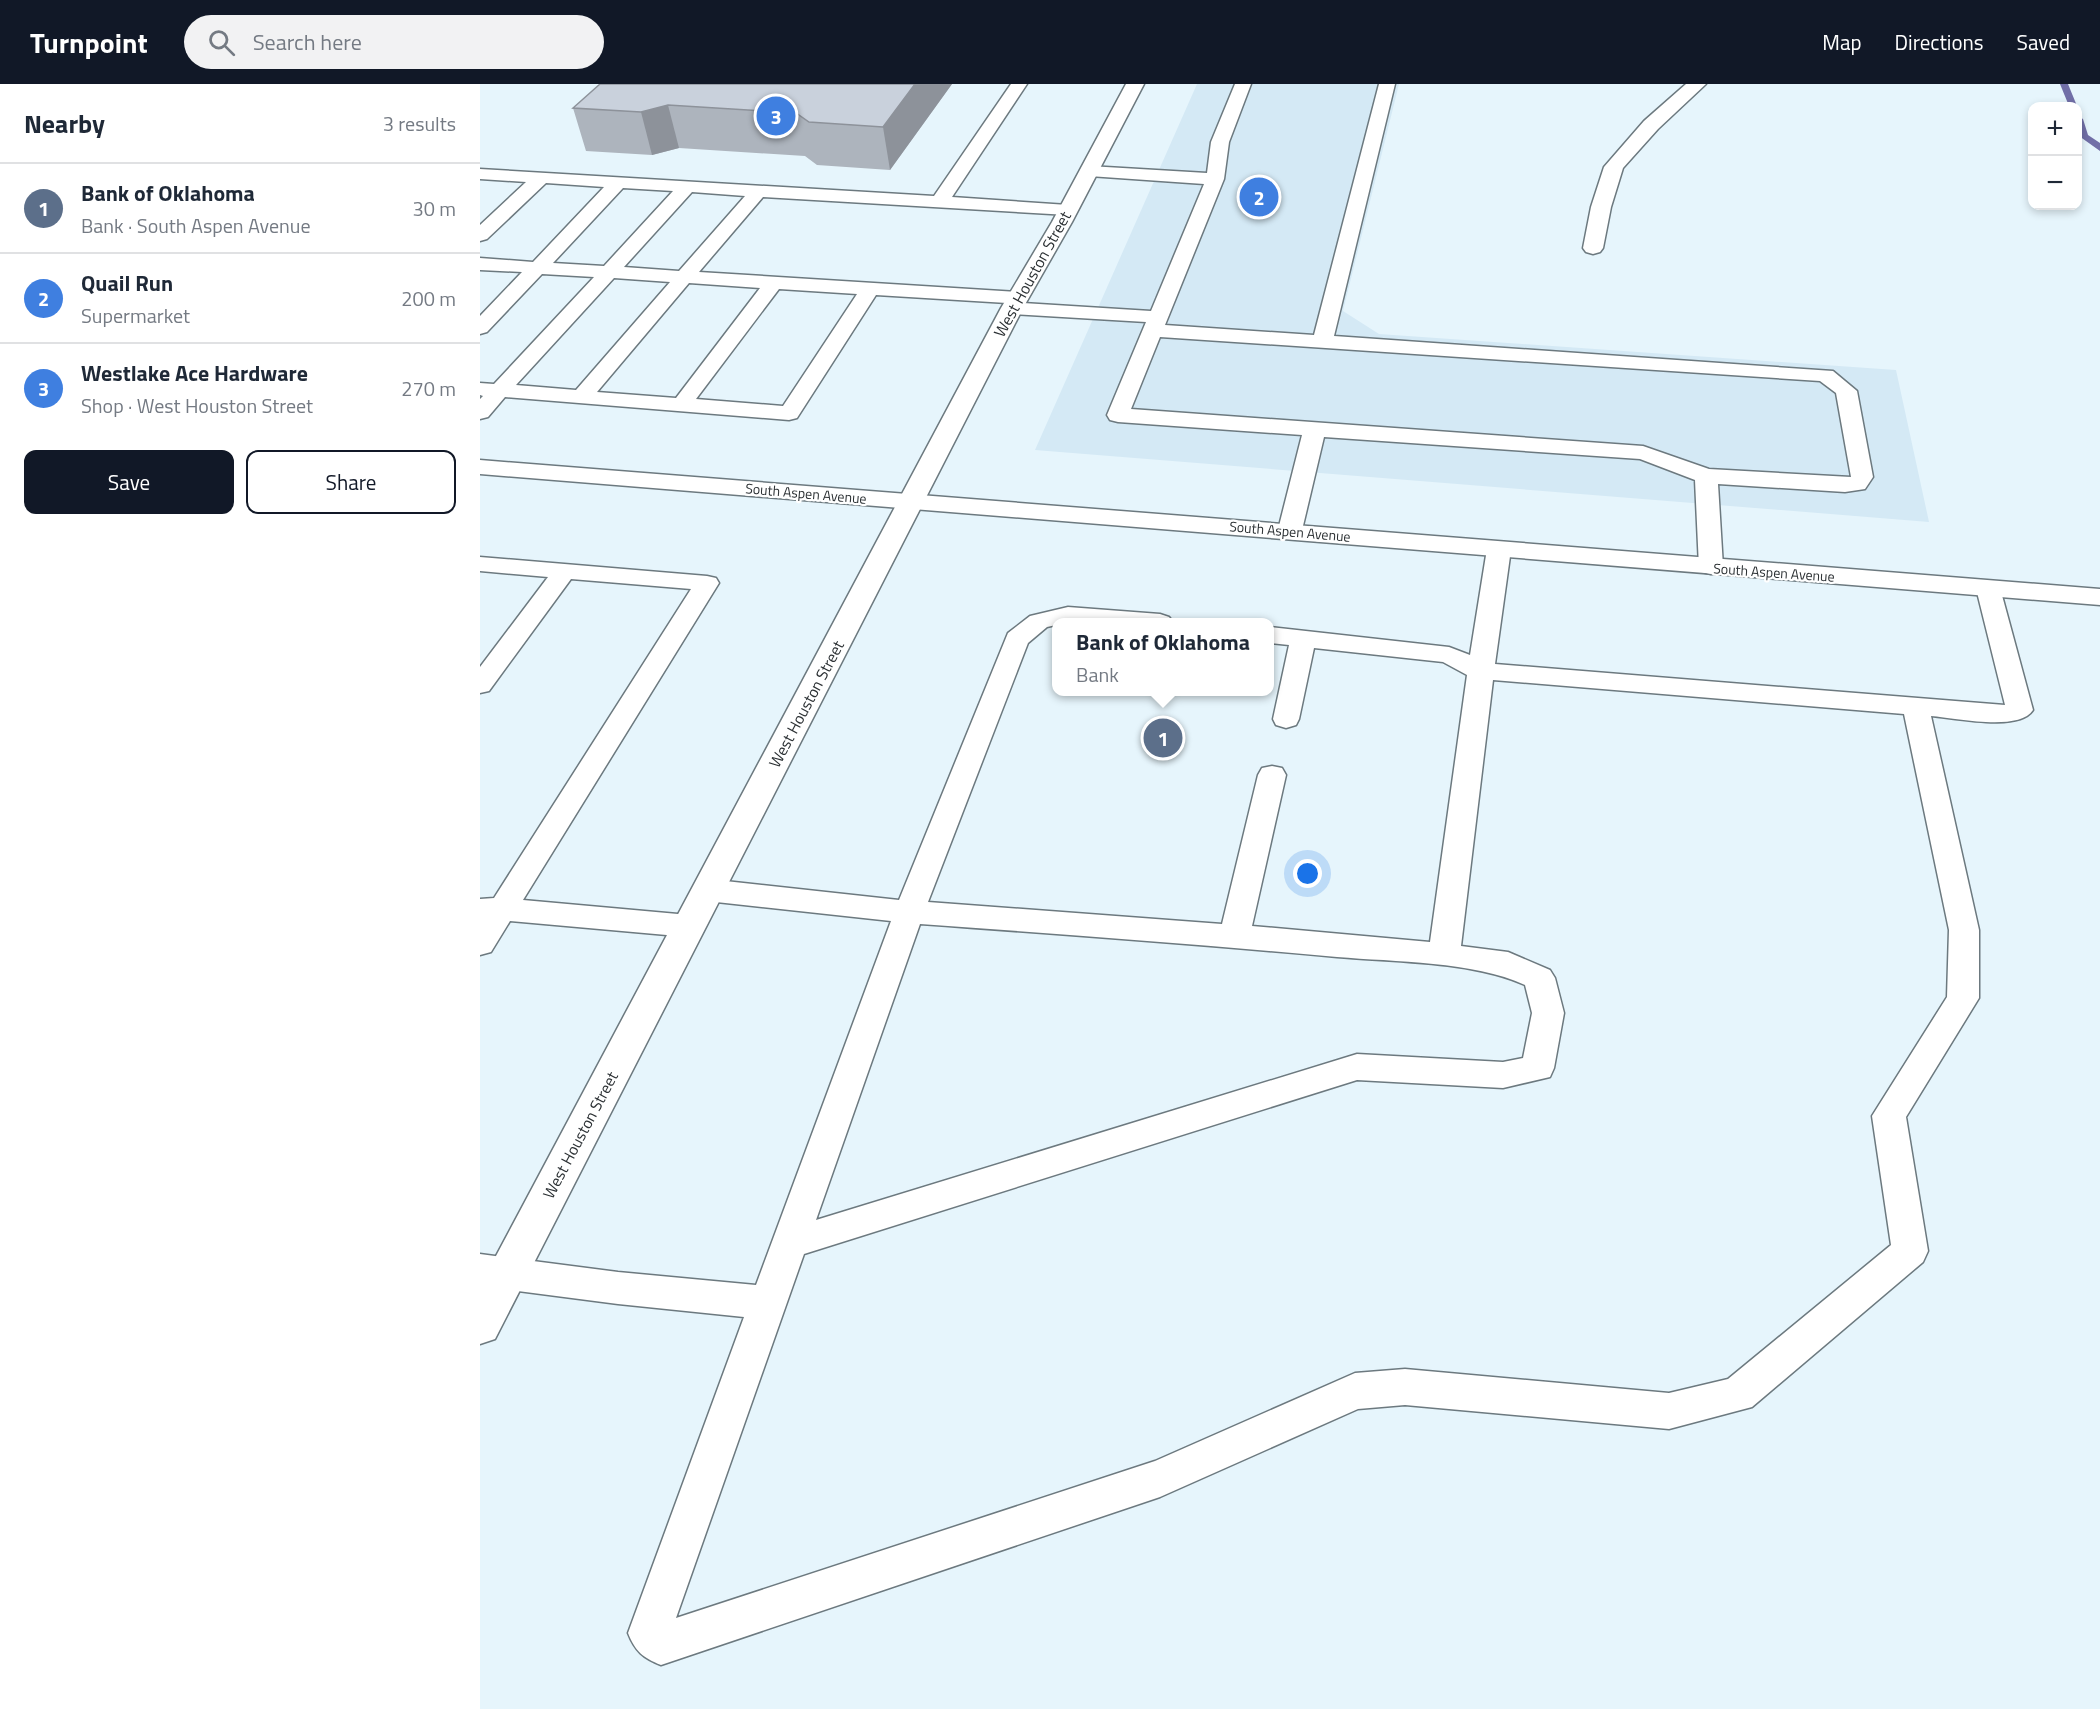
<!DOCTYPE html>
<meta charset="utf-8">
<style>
:root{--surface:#fff;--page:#f2f2f3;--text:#1f2937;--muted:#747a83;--line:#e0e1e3;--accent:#111827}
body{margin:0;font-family:"Titillium Web",sans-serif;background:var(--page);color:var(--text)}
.controls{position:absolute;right:18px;top:18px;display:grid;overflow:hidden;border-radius:12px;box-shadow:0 3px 9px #0003}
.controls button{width:54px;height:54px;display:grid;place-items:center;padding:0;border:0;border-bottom:2px solid var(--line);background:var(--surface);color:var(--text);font:30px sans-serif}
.you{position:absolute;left:828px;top:790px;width:21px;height:21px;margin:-15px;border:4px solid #fff;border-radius:50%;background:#1a73e8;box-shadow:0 0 0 9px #1a73e833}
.badge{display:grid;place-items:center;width:39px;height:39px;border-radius:50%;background:var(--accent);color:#fff;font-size:20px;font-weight:700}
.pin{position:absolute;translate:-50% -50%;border:3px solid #fff;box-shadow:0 2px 6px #0006}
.popup{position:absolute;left:572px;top:534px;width:222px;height:78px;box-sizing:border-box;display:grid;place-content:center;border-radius:12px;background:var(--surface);filter:drop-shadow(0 2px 4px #0005);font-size:20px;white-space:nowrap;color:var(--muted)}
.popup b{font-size:22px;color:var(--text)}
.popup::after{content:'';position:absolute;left:50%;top:100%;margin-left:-12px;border:12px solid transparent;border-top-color:var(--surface)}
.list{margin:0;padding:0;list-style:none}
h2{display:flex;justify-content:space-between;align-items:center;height:78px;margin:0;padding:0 24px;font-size:26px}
h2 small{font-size:20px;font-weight:400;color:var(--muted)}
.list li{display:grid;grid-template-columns:39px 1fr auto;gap:18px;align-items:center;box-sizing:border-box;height:90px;padding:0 24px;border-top:2px solid var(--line)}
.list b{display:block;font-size:22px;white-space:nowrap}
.list p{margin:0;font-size:20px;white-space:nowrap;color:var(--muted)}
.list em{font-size:20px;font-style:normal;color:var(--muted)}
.actions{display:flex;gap:12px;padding:18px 24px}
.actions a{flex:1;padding:14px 0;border:2px solid var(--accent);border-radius:12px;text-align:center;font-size:21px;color:var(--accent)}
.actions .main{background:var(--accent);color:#fff}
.icon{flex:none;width:33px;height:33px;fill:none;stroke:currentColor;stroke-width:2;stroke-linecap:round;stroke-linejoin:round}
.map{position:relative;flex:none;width:1620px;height:1625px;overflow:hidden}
header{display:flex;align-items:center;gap:36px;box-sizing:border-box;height:84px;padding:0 30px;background:var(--accent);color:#fff}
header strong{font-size:28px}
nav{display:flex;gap:33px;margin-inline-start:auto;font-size:21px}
.search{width:420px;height:54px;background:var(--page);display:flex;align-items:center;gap:15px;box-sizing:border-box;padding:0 21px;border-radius:33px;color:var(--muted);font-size:22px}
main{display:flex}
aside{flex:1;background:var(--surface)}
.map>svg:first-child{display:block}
.built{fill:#d4e9f5}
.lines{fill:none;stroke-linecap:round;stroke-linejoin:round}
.stream{fill:#716fa7;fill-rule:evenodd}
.lane-casing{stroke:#6c797f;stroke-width:3}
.street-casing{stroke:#6c797f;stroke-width:3}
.secondary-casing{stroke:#6c797f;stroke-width:3}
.primary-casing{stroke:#6c797f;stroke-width:3}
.lane{fill:#fff;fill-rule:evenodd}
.street{fill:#fff;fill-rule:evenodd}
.secondary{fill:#fff;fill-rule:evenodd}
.primary{fill:#fff;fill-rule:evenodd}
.wall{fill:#adb4bd}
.shaded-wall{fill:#8d929a}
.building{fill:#c9d1dc;stroke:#8d929a;stroke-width:1.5}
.labels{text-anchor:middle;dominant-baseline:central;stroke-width:4.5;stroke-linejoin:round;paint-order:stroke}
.far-street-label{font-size:14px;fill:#2c3134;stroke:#fff}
.street-label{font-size:16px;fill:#2c3134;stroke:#fff}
</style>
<header>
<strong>Turnpoint</strong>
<div class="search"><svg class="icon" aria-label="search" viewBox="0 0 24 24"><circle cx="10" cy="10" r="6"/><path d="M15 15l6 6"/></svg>Search here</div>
<nav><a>Map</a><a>Directions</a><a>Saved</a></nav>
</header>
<main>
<aside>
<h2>Nearby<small>3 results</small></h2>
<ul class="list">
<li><span class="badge" style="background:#5c6f8a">1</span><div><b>Bank of Oklahoma</b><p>Bank · South Aspen Avenue</p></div><em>30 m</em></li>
<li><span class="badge" style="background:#3f7fe0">2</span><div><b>Quail Run</b><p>Supermarket</p></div><em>200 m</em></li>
<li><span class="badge" style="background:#3f7fe0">3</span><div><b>Westlake Ace Hardware</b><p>Shop · West Houston Street</p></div><em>270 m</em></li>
</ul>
<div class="actions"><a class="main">Save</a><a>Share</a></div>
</aside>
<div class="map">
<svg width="1620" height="1625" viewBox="0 0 1620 1625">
<rect width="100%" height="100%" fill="#e6f5fc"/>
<path class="built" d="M717 0H919L863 227 899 250 1416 286 1449 438 555 366Z"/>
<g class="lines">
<g class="stream">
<path d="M1580 0H1588L1597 22H1589Z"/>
<path d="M1598 32 1603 35 1608 51 1620 59V67L1599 52Z"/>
</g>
<g class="lane-casing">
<g id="lane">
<path d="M531 0H547L472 113 588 121 594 122 597 126 594 130 588 131 283 113 219 188 538 208 545 210 548 214 543 219 671 227 724 100 609 92 603 91 600 87 603 83 609 82 727 89 731 58 755 0H771L749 58 744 95 685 241 834 251 899 0H915L854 252 1353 287 1377 307 1393 393 1385 405 1365 408 1238 400 1243 483 1240 488 1231 490 1222 488 1219 483 1215 396 1160 375 844 353 822 446 818 451 810 453 802 451 798 446 822 351 638 338 630 336 627 331 666 238 532 230 525 228 522 224 527 219 396 211 317 334 309 336 25 313 8 333 0 335V315L3 312 0 311V299L14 300 114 193 62 190 7 248 0 250V232L42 188 0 186V174L53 178 124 103 66 99 7 155 0 157V141L46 98 0 95V85L454 112ZM143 104 193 107 124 182 73 179ZM212 108 265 112 199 187 144 183ZM134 194 190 198 96 306 36 301ZM209 199 280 204 196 314 117 308ZM299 205 377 210 303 322 216 315ZM680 253 1340 297 1356 309 1371 393 1229 385 1163 362 651 325Z"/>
<path d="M1019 458 1028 460 1031 465 1015 580 1525 621 1496 504 1499 499 1508 497 1517 499 1520 504 1553 626C1539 648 1475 634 1451 632L1499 846V914L1426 1033 1448 1167 1443 1178 1272 1323 1189 1345 925 1321 878 1325 680 1413 181 1581C163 1574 155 1567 148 1549L264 1233 138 1220 0 1202V1170L138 1188 276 1201 411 837 227 817 216 814 212 806 216 798 227 795 419 816 528 549 550 532 588 523 680 530 689 533 693 538H576V541L567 543 548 559 448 818 742 840 778 691 782 684 792 682 802 684 806 691 772 842 950 858 987 591 963 578 834 564 819 635 816 641 806 644 796 641 793 635 809 561 789 559V543L969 563 990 571 1007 465 1010 460ZM1013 596 1424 630 1469 846 1467 913 1392 1032 1411 1161 1248 1295 1189 1309 925 1285 875 1289 675 1377 196 1534 324 1170 877 996 1023 1004 1070 993 1074 984 1084 929 1075 894 1070 886 1028 868 981 862ZM440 840C579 850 718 860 857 873 915 878 993 877 1045 901L1052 929 1043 974 1023 978 877 970 336 1136Z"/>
<path d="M0 473 227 492 236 494 239 499 43 816 209 831 220 834 224 842 220 850 209 853 30 837 11 868 0 871V815L14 814 211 505 91 495 9 607 0 609V583L68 493 0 487Z"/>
</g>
</g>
<g class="street-casing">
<path id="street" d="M1206 0H1226L1178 45 1143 84 1131 123 1123 164 1120 168 1113 170 1106 168 1103 164 1111 123 1124 83 1164 37Z"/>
</g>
<g class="secondary-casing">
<path id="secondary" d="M646 0H664L592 138 543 224 15 1255 0 1260V1202L521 224 572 138Z"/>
</g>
<g class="primary-casing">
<path id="primary" d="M0 376 1620 505V521L0 390Z"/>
</g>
<use href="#lane" class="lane"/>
<use href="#street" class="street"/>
<use href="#secondary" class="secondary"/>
<use href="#primary" class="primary"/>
</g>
<path class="wall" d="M472 0 410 86 337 81 325 72 199 64 172 71 106 67 93 24Z"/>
<g class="shaded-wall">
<path d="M435 0H472L410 86 403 43Z"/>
<path d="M188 21 199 64 172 71 161 28Z"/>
</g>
<path class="building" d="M120 0H435L403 43 329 38 316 29 188 21 161 28 93 24Z"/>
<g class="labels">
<g class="far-street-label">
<text transform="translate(326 409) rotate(5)">South Aspen Avenue</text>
<text transform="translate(810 447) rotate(5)">South Aspen Avenue</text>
<text transform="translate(1294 488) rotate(4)">South Aspen Avenue</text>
</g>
<g class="street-label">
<text transform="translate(552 190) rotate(-61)">West Houston Street</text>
<text transform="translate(326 620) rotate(-62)">West Houston Street</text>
<text transform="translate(100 1051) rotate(-62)">West Houston Street</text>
</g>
</g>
</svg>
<div class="controls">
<button>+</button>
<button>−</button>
</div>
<div class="you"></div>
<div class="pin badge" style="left:683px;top:654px;background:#5c6f8a">1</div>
<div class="popup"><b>Bank of Oklahoma</b>Bank</div>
<div class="pin badge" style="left:779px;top:113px;background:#3f7fe0">2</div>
<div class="pin badge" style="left:296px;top:32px;background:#3f7fe0">3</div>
</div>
</main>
